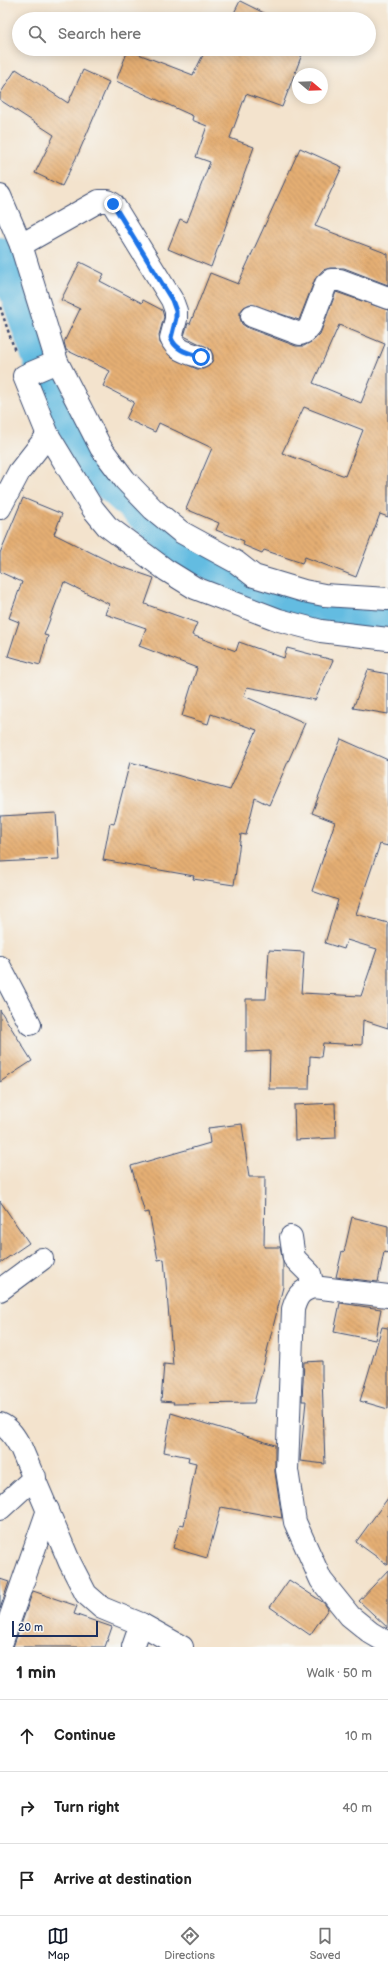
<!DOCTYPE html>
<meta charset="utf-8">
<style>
:root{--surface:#fff;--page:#f6f6f6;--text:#222;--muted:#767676;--line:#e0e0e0;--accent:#111827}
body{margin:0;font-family:"Balsamiq Sans",sans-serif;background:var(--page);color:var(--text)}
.compass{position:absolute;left:292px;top:68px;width:36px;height:36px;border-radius:50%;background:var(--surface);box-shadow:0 2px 10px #0003;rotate:109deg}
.scale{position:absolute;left:12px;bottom:10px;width:86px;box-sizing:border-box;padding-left:4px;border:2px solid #1b2f5e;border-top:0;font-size:11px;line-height:14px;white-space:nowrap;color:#1b2f5e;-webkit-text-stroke:3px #f6f6f2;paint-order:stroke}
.stop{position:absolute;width:12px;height:12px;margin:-9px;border:3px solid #1a73e8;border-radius:50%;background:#fff}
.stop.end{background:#1a73e8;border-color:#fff;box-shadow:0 1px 4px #0008}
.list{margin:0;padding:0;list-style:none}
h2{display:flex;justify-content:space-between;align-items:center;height:52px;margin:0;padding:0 16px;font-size:17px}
h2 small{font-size:13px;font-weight:400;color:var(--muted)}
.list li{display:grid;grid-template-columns:26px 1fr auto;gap:12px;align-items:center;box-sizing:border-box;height:72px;padding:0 16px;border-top:1px solid var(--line)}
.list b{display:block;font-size:15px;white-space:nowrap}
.list em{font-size:13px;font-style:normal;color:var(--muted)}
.icon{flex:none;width:22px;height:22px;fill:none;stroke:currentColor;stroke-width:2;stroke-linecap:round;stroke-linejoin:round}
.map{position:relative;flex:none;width:388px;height:1647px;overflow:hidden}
.search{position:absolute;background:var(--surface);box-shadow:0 2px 10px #0003;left:12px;right:12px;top:12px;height:44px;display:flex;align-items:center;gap:10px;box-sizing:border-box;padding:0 14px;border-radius:22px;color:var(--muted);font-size:15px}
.sheet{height:268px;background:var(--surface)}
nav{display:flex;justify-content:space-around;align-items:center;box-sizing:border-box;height:56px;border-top:1px solid var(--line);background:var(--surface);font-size:11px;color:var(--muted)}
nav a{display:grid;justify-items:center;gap:2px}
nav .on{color:var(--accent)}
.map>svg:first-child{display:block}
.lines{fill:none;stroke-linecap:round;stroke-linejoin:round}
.canal{stroke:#64bce1;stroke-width:30}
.building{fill:url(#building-back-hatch);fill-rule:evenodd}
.minor-casing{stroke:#3b4a6f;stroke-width:24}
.path{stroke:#3b4a6f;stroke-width:2.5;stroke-dasharray:3 3;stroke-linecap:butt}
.minor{stroke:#fff;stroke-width:22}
.route{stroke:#1a73e8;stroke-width:5}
</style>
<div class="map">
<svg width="388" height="1647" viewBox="0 0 388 1647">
<defs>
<pattern id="building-back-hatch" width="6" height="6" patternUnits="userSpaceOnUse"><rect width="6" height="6" fill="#e5af73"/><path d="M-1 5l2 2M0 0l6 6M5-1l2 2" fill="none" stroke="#b98f62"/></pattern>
</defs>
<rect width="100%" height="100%" fill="#f6f6f2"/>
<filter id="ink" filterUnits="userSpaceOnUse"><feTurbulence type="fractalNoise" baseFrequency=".025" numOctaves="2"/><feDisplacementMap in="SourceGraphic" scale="8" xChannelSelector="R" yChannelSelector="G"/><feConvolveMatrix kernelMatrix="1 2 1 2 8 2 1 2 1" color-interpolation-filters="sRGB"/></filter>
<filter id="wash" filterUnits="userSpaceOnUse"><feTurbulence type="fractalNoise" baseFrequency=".012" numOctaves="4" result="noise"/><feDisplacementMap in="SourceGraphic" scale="16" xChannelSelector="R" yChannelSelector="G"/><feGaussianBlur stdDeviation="0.9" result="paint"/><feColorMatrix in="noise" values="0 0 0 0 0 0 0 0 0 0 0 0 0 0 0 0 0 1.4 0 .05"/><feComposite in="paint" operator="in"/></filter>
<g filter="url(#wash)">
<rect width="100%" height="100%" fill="#f3e3cd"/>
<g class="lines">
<path class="canal" d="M0 251 50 395 91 470 180 551 284 604 388 618"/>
</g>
<g id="blocks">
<g class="building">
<path d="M240 1 272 17 271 19H231Z"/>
<path d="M206 49H304L282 107 246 94 230 138 254 147 211 267 168 249 180 219 187 222 210 162 196 157 207 126 192 120 193 116 116 81 128 50 193 75Z"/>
<path d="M16 69 68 103 83 70 109 82 79 152 62 186 35 173 54 135 0 100V94Z"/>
<path d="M300 148 342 167 315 226 388 254V285L344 268H330L323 270 315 279 299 320 250 304 244 307 240 312V318L242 324 248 328 296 346H304L314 340 320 334 336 292 388 310V517L380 514 356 577 305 557 302 563 264 550 262 553 243 545 244 541 216 530 219 523 186 509 212 448 159 423 155 432 126 419 134 402 103 386 110 371 66 350 64 342 80 309 61 300 80 262 104 274 100 281 142 303 143 300 162 310 164 317 159 335 160 343 172 358 197 369H203L209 366 213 360V355L210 349 184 336 188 323 190 324 210 273 238 284ZM339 325 385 344 361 403 313 383ZM304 407 363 430 345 476 282 453Z"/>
<path d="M23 498 62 514 54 534 116 565 154 578 145 604 197 623 192 635 236 651 239 642 284 658 287 648 333 660 315 700 247 687 244 696 305 723 269 805 255 798 246 835 241 834 234 885 193 879 194 876 103 860 110 823 114 824 130 762 230 790 257 730 211 714 208 724 182 716 197 668 139 646 146 628 105 614 109 604 64 582 44 635 48 636 40 665 8 656 19 622 9 618 22 582 0 572V553Z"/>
<path d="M368 670 388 674V714L353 708Z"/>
<path d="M341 739 388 760V846L380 844 356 914 388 923V1028L363 1020 362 1045 323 1043 321 1057 310 1056 309 1089H269L270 1051 246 1052V999H266L269 950 304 952 301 993 361 996 377 949 347 940 344 949 325 943 338 900 312 891 335 822 312 813Z"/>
<path d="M56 813 59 859 0 862V816Z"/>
<path d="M0 1010 32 1061 0 1082Z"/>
<path d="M335 1103 336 1138 295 1140 294 1105Z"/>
<path d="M242 1124 249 1177H265L264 1247H280L283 1262V1287L254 1403 173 1404 174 1402 161 1401 164 1364 173 1365 164 1259 158 1260 149 1212 145 1213 131 1166 210 1143 208 1128Z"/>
<path d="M0 1201 29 1243 0 1263Z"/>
<path d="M352 1217 388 1226V1253L384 1252 378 1282 336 1277 342 1251 344 1252Z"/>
<path d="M340 1303 381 1309 375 1340 334 1332Z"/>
<path d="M382 1327 388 1328V1409L360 1401Z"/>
<path d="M322 1361V1376L325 1464 300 1461 306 1401H302L304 1362Z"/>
<path d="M171 1413 275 1445V1472L282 1518 221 1507 207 1558 173 1548 180 1524 184 1525 196 1463 188 1461 189 1457 164 1452Z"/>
<path d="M388 1498V1565L356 1542Z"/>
<path d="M388 1570V1628L359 1601Z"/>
<path d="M0 1579 9 1582 0 1609Z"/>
<path d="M289 1580 324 1603 328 1609 310 1635 270 1607Z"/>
<path d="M33 1591 77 1606 74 1614 112 1627 105 1647H13Z"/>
</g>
</g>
</g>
<g filter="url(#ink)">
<use href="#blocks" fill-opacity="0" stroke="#3b4a6f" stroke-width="1"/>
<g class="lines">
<g class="minor-casing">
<g id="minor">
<path d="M0 196 21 245 57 362 101 448 125 480 153 509 181 532 236 562 254 576 304 591 324 595 388 599"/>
<path d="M21 245 99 201H108L113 204 172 300 176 311V319L171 338C176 351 189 353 201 357"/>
<path d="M252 316 300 334 305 332 310 326 326 284 331 280H340L388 298"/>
<path d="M57 362 24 376 48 435 93 509 107 526 166 570 195 588 279 620 321 631 388 639"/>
<path d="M0 508 19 472 48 435"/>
<path d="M0 967 30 1024"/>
<path d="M291 1237 294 1258 310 1274 313 1287"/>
<path d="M0 1290 42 1259"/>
<path d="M388 1296 313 1287C300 1291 297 1296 293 1309L287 1470 295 1522 321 1580 350 1616 371 1633 388 1643"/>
<path d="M0 1424C10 1428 16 1439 21 1448L70 1563 86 1594 102 1608 141 1624 182 1647"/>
<path d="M0 1509 35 1477"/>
<path d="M0 1647 48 1510"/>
<path d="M133 1647 141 1624"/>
</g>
</g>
<path class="path" d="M0 307 15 351"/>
<use href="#minor" class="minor"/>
</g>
</g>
<g class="lines" filter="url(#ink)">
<path class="route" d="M113 204 172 300 176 311V318L171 338C176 351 189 353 201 357"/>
</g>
</svg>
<svg class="compass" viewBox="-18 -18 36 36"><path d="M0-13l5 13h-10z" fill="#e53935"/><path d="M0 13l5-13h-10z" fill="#767676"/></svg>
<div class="scale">20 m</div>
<div class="stop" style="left:201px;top:357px"></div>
<div class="stop end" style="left:113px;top:204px"></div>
<div class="search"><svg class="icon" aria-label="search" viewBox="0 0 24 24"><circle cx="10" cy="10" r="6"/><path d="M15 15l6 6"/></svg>Search here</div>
</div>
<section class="sheet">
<h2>1 min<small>Walk · 50 m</small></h2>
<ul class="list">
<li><svg class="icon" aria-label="ahead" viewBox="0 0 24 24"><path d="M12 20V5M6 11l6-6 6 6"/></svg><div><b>Continue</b></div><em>10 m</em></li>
<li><svg class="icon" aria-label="right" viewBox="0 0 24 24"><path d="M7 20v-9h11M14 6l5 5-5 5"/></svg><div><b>Turn right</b></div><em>40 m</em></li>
<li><svg class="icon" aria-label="arrive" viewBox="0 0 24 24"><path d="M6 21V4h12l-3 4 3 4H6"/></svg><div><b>Arrive at destination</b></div></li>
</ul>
</section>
<nav>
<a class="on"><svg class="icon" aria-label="map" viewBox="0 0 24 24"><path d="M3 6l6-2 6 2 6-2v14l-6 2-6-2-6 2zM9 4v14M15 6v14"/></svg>Map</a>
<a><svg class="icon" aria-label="directions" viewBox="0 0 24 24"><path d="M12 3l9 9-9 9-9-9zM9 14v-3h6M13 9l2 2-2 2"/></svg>Directions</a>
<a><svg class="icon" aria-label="saved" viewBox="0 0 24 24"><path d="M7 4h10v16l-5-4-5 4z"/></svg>Saved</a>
</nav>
